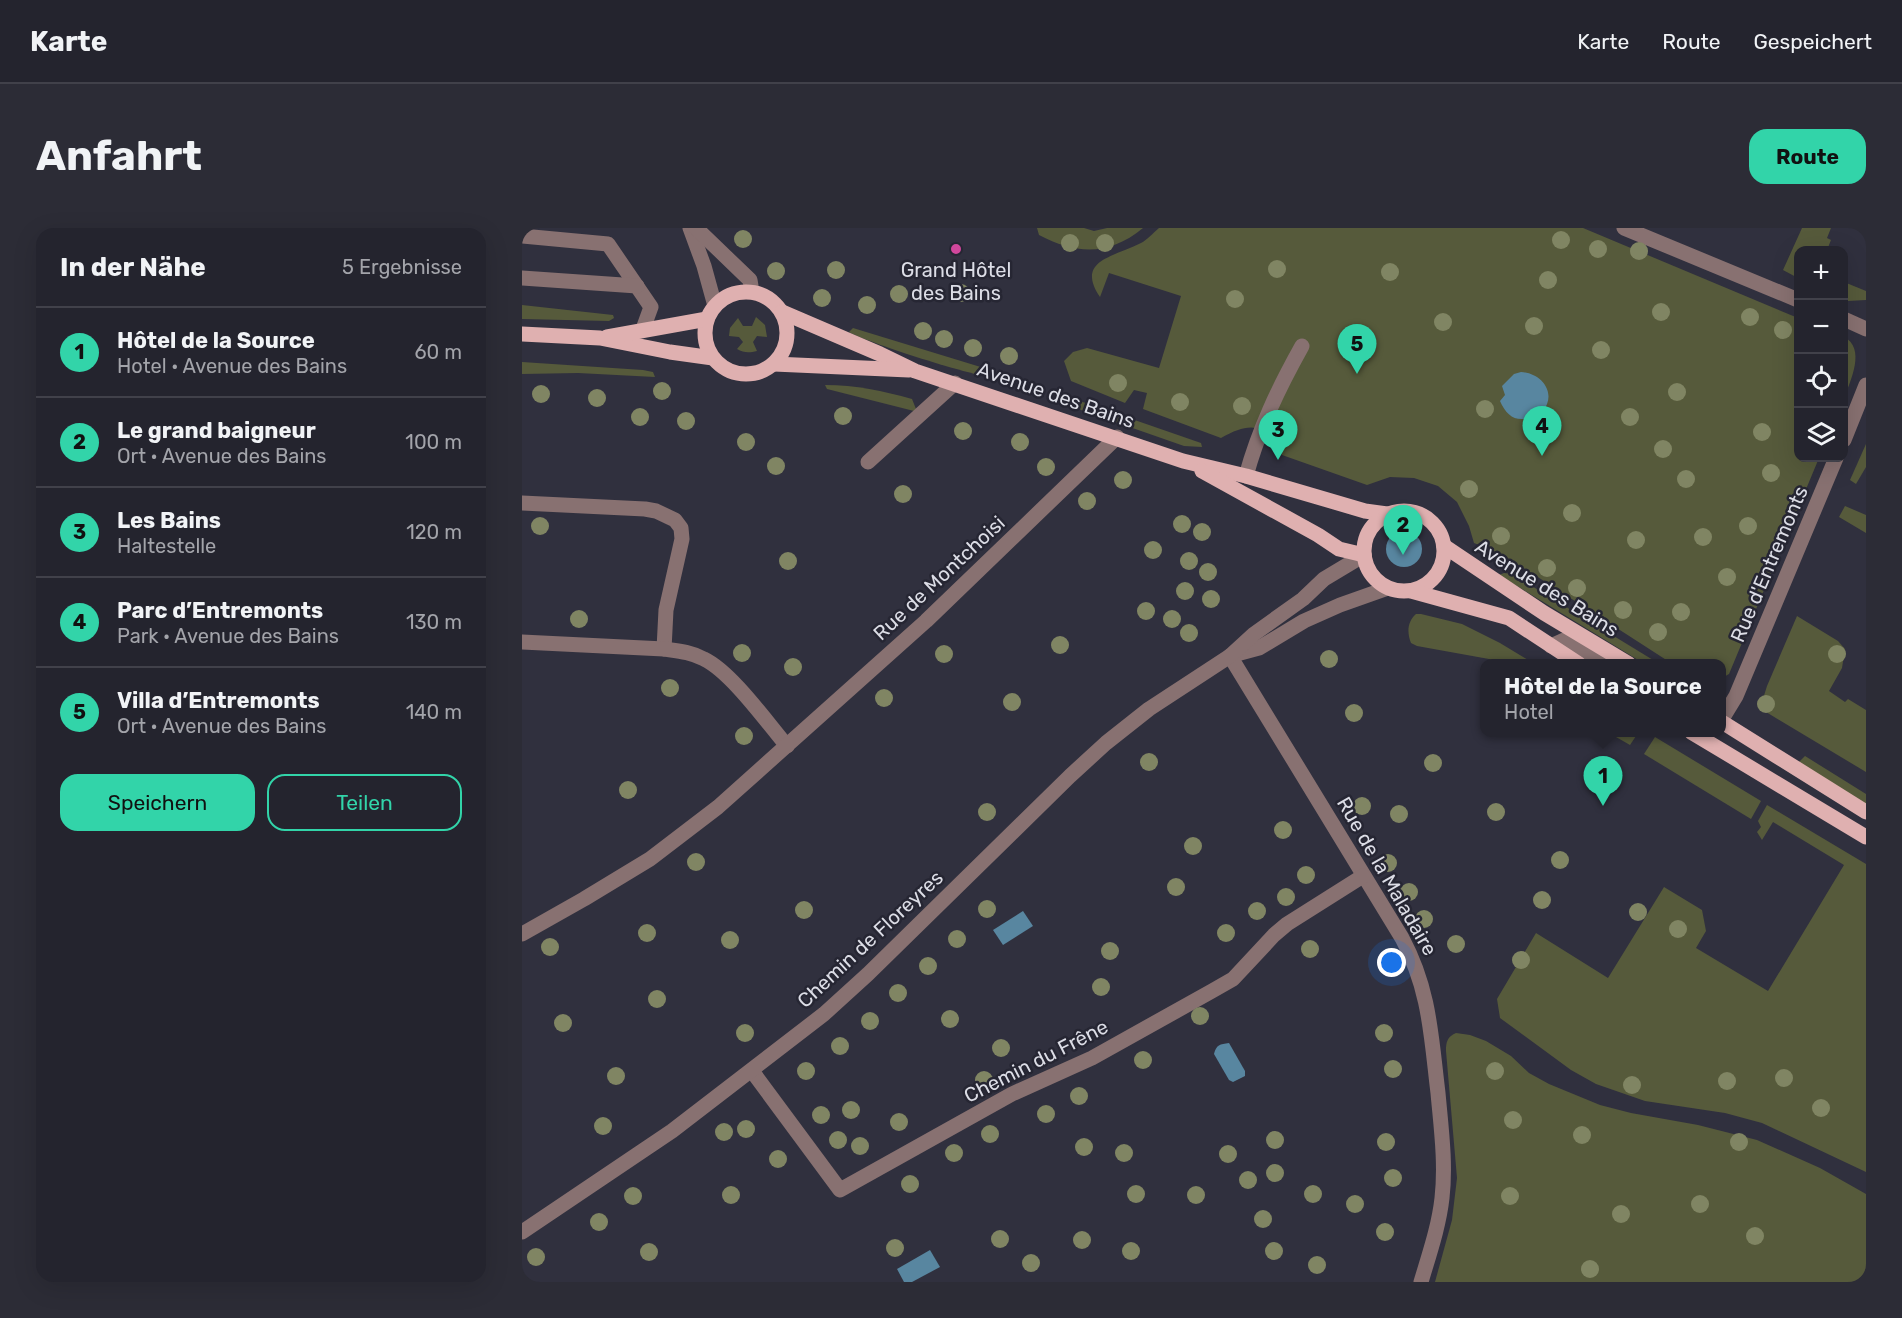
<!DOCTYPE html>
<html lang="de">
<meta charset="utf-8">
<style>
:root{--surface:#24242e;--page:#2c2c36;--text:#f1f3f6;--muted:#a3a4aa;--line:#41414a;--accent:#32d4a9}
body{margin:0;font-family:Rubik,sans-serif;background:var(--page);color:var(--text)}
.controls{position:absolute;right:18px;top:18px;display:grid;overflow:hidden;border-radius:12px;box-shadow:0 6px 24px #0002}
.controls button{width:54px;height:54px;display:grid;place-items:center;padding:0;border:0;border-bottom:2px solid var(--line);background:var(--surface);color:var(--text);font:30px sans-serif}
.you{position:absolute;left:870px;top:735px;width:21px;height:21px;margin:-15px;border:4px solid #fff;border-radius:50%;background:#1a73e8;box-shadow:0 0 0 9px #1a73e833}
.badge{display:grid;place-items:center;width:39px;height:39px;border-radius:50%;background:var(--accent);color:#111;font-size:20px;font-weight:700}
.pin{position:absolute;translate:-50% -50px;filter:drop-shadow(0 2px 3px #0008)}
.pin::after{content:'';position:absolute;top:32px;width:21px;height:18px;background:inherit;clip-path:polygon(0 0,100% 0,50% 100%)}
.popup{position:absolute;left:958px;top:431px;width:246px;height:78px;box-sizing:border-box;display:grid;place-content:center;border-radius:12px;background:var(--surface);filter:drop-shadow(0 2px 4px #0005);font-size:20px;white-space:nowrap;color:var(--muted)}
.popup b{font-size:22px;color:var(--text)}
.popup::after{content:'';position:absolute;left:50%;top:100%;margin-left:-12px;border:12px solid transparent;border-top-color:var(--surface)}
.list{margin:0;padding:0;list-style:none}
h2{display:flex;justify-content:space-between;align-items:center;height:78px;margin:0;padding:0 24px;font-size:26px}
h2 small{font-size:20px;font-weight:400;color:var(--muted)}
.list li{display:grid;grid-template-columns:39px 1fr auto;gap:18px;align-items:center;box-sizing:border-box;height:90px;padding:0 24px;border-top:2px solid var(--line)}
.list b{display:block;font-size:22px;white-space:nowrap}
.list p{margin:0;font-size:20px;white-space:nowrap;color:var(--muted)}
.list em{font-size:20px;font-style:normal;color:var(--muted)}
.actions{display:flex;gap:12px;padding:18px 24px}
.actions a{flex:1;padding:14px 0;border:2px solid var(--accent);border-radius:18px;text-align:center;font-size:21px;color:var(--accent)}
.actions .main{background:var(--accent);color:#111}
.icon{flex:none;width:33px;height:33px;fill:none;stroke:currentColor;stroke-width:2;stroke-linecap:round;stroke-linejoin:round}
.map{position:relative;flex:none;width:1344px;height:1054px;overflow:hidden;border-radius:18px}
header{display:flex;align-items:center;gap:36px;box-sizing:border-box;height:84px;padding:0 30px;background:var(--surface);border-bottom:2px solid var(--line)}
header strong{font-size:28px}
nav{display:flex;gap:33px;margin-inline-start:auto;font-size:21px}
.intro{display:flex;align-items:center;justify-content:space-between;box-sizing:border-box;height:144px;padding:0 36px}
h1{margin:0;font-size:42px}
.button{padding:15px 27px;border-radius:18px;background:var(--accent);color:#111;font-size:21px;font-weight:700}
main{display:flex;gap:36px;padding:0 36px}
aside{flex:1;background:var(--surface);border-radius:18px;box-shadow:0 6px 24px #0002}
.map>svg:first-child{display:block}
.green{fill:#565a3b}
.water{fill:#5886a0}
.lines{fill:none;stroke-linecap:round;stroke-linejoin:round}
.minor{stroke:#887171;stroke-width:15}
.major{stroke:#dfb0b0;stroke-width:15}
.tree{fill:#808563}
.hotel-dot{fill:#d1479c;stroke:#262633;stroke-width:2}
.labels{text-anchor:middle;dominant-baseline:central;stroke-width:5;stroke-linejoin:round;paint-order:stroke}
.poi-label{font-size:20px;fill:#dcdde6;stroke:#262633}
.street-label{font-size:20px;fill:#dcdde6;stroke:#262633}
</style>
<header>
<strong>Karte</strong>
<nav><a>Karte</a><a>Route</a><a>Gespeichert</a></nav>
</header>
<div class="intro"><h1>Anfahrt</h1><a class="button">Route</a></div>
<main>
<aside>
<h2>In der Nähe<small>5 Ergebnisse</small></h2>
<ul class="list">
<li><span class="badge">1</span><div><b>Hôtel de la Source</b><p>Hotel · Avenue des Bains</p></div><em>60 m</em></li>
<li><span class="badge">2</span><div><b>Le grand baigneur</b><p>Ort · Avenue des Bains</p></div><em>100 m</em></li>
<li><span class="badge">3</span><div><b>Les Bains</b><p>Haltestelle</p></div><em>120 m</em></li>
<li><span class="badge">4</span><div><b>Parc d’Entremonts</b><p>Park · Avenue des Bains</p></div><em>130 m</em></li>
<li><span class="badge">5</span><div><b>Villa d’Entremonts</b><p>Ort · Avenue des Bains</p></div><em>140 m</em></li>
</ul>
<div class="actions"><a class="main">Speichern</a><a>Teilen</a></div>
</aside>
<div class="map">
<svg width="1344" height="1054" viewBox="0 0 1344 1054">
<rect width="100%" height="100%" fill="#30303e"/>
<g class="green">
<path d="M515 0H562L572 3 585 0H621C587 28 555 27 517 7Z"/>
<path d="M637 0H1061L1276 90V230H1297L1207 446 1200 450V436L1149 435 1008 344 979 326 952 315 947 298 935 274 916 258 892 250 868 249 845 257 760 227 758 210C734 196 724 196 699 210L621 181 625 165 612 162 603 175 549 153 542 133 551 124 565 120 637 140 659 68 587 45 578 69C553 32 592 29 619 15 625 12 631 5 637 0Z"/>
<path d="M1280 0H1309L1305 10 1309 12 1305 22H1276V50L1261 42Z"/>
<path d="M1322 54 1344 63V72L1326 73 1322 71Z"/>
<path d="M0 77 91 87 92 90 87 93 0 91Z"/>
<path d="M234 89 243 97 245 109 235 108 231 114 235 123C227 125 222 125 215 121L221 114 217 109 207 108 208 100 216 90 221 98H230Z"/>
<path d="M331 100 475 144 481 147V150C469 155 341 113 327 104Z"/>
<path d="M1322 109C1344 120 1329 152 1322 170Z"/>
<path d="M0 134 121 142 131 144 133 149 56 145 0 146Z"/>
<path d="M303 157C334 157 361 163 390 171L394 181 392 183 305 161Z"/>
<path d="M552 171 679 215 680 219 662 218 559 182 550 176V172Z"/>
<path d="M1344 216V239L1334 256 1328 252Z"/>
<path d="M1323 278 1344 287V305L1317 289Z"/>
<path d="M982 345 990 346 1136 435H1121L977 347Z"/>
<path d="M894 386H899L940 396 978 415 1011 435H975L967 431 895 418 889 415C885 405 885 394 894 386Z"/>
<path d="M1275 388 1316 413 1323 421 1320 440 1307 463 1323 474 1326 471 1344 482V544L1244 484 1240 474 1245 458Z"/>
<path d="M1087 505H1116L1108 517Z"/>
<path d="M1133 509 1239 573 1229 591 1122 526Z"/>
<path d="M1283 528 1344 566V578L1277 534Z"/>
<path d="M1245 577 1344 636V944L1240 895 1203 885 1123 873 1074 856 1049 842 978 790 975 771 1014 705 1086 750 1142 659 1180 682 1184 703 1174 720 1246 763 1322 637 1251 594 1240 612 1235 604 1239 599 1236 593Z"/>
<path d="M934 805 948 807 964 813 989 828 1007 845 1027 856 1078 877 1109 885 1176 897 1235 912 1298 940 1344 966V1054H913L930 992 935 950 924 823C924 814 925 809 934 805Z"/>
</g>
<g class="water">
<path d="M999 144C1020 145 1036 166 1020 184 1016 189 1013 188 1007 190 993 194 984 187 978 173L983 167 980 158 992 146Z"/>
<circle cx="882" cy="321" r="18"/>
<path d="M501 683 511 698 481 717 471 702Z"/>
<path d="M707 815 723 843V848L711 854 707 852 692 826C694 817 698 816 707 815Z"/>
<path d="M408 1022 418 1039 390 1054H382L375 1041Z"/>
</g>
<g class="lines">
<g class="minor">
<path d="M168 0 182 38 193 78"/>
<path d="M174 0 228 52 230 64"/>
<path d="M1102 0 1276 72"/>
<path d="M0 8 86 16 129 79 121 101"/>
<path d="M0 50 115 58"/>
<path d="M1322 91 1344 101"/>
<path d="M1322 212 1344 157"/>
<path d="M346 234 433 155"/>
<path d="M724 248C737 201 756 161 780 118"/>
<path d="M0 275 123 281 134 283 153 292 159 300 160 311 144 382 142 421"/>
<path d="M0 414 142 421C156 423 169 424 182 431 209 444 244 493 265 518"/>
<path d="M1029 418 1042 412 1080 436"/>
<path d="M711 427 737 420 782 393 818 377 866 360"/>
<path d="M708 428 880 710C908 762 909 808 916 865 919 899 924 935 920 970 917 998 907 1027 899 1054"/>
<path d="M1200 491 1214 468 1314 230"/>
<path d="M0 706 62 671 128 631 196 579 404 393 595 209"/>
<path d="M230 843 318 962 490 866 570 830 690 763 711 751 752 707 765 696 841 648"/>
<path d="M0 1004 150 903 302 786 346 746 548 548 584 515 627 481 708 428 732 406 781 371 802 351 842 327"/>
</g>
<g class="major">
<circle cx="224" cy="105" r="41"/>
<path d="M260 84 358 126 393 143 661 233 724 248 843 283 865 286"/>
<path d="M0 106 78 110 148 124 191 130"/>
<path d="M85 109 185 91"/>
<path d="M252 136 387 142"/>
<path d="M680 243 796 307 817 321 842 327"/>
<circle cx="882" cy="323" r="40"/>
<path d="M922 318 1022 385 1107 436"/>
<path d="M889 363 987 390 1057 436"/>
<path d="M1200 494 1344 584"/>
<path d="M1169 504 1344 609"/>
</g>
</g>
<g class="tree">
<circle cx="221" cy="11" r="9"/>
<circle cx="1039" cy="12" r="9"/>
<circle cx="548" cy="15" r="9"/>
<circle cx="583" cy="15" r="9"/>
<circle cx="1076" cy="21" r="9"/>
<circle cx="1117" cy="23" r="9"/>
<circle cx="755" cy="41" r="9"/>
<circle cx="314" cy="42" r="9"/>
<circle cx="254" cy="43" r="9"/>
<circle cx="868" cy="44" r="9"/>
<circle cx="1026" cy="52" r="9"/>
<circle cx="439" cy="65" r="9"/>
<circle cx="377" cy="66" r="9"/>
<circle cx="300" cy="70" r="9"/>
<circle cx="713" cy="71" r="9"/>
<circle cx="345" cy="77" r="9"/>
<circle cx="1139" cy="84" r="9"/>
<circle cx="1228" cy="89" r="9"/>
<circle cx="921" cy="94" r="9"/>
<circle cx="1012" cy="98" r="9"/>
<circle cx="1261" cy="102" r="9"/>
<circle cx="401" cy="103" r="9"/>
<circle cx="422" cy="111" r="9"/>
<circle cx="451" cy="120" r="9"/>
<circle cx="1079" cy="122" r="9"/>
<circle cx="487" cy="128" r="9"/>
<circle cx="596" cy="155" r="9"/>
<circle cx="140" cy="163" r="9"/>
<circle cx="1155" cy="164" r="9"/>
<circle cx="19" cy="166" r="9"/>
<circle cx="75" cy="170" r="9"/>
<circle cx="658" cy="174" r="9"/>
<circle cx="720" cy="178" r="9"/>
<circle cx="963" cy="181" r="9"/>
<circle cx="321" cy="188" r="9"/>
<circle cx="118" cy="189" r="9"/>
<circle cx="1108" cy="189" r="9"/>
<circle cx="164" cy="193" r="9"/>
<circle cx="441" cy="203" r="9"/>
<circle cx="766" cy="203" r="9"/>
<circle cx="1240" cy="204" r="9"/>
<circle cx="224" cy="214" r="9"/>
<circle cx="498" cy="214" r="9"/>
<circle cx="1141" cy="221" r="9"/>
<circle cx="254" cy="238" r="9"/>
<circle cx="524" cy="239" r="9"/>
<circle cx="1249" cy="245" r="9"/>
<circle cx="1164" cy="251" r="9"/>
<circle cx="601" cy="252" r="9"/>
<circle cx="947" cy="261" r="9"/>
<circle cx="381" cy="266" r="9"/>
<circle cx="565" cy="273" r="9"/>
<circle cx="1050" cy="285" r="9"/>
<circle cx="660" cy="296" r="9"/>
<circle cx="18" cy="298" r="9"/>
<circle cx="1226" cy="298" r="9"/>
<circle cx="680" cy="304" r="9"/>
<circle cx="979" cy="308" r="9"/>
<circle cx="1181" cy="309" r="9"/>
<circle cx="1114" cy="312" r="9"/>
<circle cx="631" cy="322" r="9"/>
<circle cx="266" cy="333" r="9"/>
<circle cx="667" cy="333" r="9"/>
<circle cx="1025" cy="340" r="9"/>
<circle cx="686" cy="344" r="9"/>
<circle cx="1205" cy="349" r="9"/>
<circle cx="1055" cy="360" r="9"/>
<circle cx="663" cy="363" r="9"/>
<circle cx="689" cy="371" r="9"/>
<circle cx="1101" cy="382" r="9"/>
<circle cx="624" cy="383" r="9"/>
<circle cx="1159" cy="384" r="9"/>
<circle cx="57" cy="391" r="9"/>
<circle cx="650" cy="391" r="9"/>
<circle cx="1136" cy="404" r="9"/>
<circle cx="667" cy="405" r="9"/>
<circle cx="538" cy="417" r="9"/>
<circle cx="220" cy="425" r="9"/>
<circle cx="422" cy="426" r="9"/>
<circle cx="1315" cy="426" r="9"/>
<circle cx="807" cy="431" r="9"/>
<circle cx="271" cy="439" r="9"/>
<circle cx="148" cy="460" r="9"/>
<circle cx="362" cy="470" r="9"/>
<circle cx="490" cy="474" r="9"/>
<circle cx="1244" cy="476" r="9"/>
<circle cx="832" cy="485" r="9"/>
<circle cx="222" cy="508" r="9"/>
<circle cx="627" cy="534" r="9"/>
<circle cx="911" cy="535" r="9"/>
<circle cx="106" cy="562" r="9"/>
<circle cx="840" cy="578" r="9"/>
<circle cx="465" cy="584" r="9"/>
<circle cx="974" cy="584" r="9"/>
<circle cx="877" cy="586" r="9"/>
<circle cx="761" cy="602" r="9"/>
<circle cx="671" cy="618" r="9"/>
<circle cx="1038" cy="632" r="9"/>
<circle cx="174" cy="634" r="9"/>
<circle cx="866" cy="635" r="9"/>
<circle cx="784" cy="647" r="9"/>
<circle cx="654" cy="659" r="9"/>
<circle cx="887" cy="664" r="9"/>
<circle cx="764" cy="669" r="9"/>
<circle cx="1020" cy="672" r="9"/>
<circle cx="465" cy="681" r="9"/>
<circle cx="282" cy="682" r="9"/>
<circle cx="735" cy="683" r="9"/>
<circle cx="1116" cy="684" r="9"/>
<circle cx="902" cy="691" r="9"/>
<circle cx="1156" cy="701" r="9"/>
<circle cx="125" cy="705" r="9"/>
<circle cx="704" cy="705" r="9"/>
<circle cx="435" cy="711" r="9"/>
<circle cx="208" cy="712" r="9"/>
<circle cx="934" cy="716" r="9"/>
<circle cx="28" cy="719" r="9"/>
<circle cx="788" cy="721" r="9"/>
<circle cx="588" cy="723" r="9"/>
<circle cx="999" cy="732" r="9"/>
<circle cx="406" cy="738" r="9"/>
<circle cx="579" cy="759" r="9"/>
<circle cx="376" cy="765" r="9"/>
<circle cx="135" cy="771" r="9"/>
<circle cx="678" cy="788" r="9"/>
<circle cx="428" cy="791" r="9"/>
<circle cx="348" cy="793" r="9"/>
<circle cx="41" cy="795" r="9"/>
<circle cx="223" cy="805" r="9"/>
<circle cx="862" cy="805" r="9"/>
<circle cx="318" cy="818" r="9"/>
<circle cx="479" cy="820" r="9"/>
<circle cx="621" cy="832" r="9"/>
<circle cx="871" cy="841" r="9"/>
<circle cx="284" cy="843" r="9"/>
<circle cx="973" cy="843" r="9"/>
<circle cx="94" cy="848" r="9"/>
<circle cx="1262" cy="850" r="9"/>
<circle cx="462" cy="852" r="9"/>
<circle cx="1205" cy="853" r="9"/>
<circle cx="1110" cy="857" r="9"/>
<circle cx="557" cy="868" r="9"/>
<circle cx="1299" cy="880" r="9"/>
<circle cx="329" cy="882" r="9"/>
<circle cx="524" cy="886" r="9"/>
<circle cx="299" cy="887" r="9"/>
<circle cx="991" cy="892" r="9"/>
<circle cx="377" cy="894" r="9"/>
<circle cx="81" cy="898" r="9"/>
<circle cx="224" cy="901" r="9"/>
<circle cx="202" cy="904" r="9"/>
<circle cx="468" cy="906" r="9"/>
<circle cx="1060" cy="907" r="9"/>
<circle cx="316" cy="912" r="9"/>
<circle cx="753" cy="912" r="9"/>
<circle cx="864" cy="914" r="9"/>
<circle cx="1217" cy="914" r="9"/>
<circle cx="338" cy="918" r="9"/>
<circle cx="562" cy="919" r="9"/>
<circle cx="432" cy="925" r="9"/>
<circle cx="602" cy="925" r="9"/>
<circle cx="706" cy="926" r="9"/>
<circle cx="256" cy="931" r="9"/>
<circle cx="753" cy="945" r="9"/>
<circle cx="871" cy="950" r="9"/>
<circle cx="726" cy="952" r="9"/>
<circle cx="388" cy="956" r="9"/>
<circle cx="614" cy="966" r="9"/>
<circle cx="791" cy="966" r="9"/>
<circle cx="209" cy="967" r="9"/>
<circle cx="674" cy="967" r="9"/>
<circle cx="111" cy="968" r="9"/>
<circle cx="988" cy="968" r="9"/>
<circle cx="833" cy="976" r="9"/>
<circle cx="1178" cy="976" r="9"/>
<circle cx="1099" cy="986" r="9"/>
<circle cx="741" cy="991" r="9"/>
<circle cx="77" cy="994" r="9"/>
<circle cx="863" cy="1004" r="9"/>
<circle cx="1233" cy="1008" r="9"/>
<circle cx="478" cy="1011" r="9"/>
<circle cx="560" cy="1012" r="9"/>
<circle cx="373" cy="1020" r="9"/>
<circle cx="609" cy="1023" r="9"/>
<circle cx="752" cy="1023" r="9"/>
<circle cx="127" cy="1024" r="9"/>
<circle cx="14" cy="1029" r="9"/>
<circle cx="509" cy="1035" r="9"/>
<circle cx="795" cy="1037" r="9"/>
<circle cx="1068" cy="1041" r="9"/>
</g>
<circle class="hotel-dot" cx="434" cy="21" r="6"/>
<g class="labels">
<g class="poi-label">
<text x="434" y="42">Grand Hôtel<tspan x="434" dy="23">des Bains</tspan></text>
</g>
<g class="street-label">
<text transform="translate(534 167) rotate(19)">Avenue des Bains</text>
<text transform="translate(1247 336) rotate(-67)">Rue d'Entremonts</text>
<text transform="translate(417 350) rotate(-43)">Rue de Montchoisi</text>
<text transform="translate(1025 360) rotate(32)">Avenue des Bains</text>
<text transform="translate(865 648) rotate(60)">Rue de la Maladaire</text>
<text transform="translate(348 711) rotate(-43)">Chemin de Floreyres</text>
<text transform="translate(514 833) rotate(-27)">Chemin du Frêne</text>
</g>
</g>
</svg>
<div class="controls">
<button>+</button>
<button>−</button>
<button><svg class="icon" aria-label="locate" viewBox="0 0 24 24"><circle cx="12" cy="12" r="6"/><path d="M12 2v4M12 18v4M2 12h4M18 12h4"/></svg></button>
<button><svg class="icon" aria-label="layers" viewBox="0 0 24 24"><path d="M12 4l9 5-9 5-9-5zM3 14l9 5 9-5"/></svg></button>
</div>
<div class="you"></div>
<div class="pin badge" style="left:1081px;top:578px">1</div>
<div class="popup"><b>Hôtel de la Source</b>Hotel</div>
<div class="pin badge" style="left:881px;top:327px">2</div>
<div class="pin badge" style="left:756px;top:232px">3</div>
<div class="pin badge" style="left:1020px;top:228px">4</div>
<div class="pin badge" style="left:835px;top:146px">5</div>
</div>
</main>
